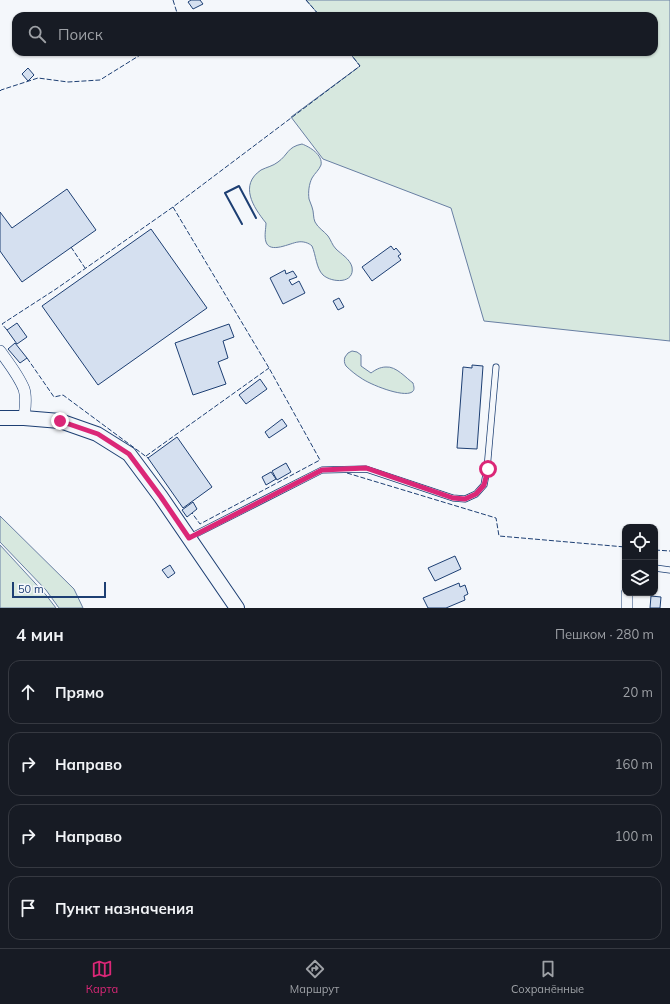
<!DOCTYPE html>
<html lang="ru">
<meta charset="utf-8">
<style>
:root{--surface:#171b24;--page:#20242c;--text:#f1f3f6;--muted:#9ea1a6;--line:#363941;--accent:#db2777}
body{margin:0;font-family:Mulish,sans-serif;background:var(--page);color:var(--text)}
.controls{position:absolute;right:12px;bottom:12px;display:grid;overflow:hidden;border-radius:8px;box-shadow:0 1px 3px #0004}
.controls button{width:36px;height:36px;display:grid;place-items:center;padding:0;border:0;border-bottom:1px solid var(--line);background:var(--surface);color:var(--text);font:20px sans-serif}
.scale{position:absolute;left:12px;bottom:10px;width:94px;box-sizing:border-box;padding-left:4px;border:2px solid #1d3f73;border-top:0;font-size:11px;line-height:14px;white-space:nowrap;color:#1d3f73;-webkit-text-stroke:3px #f4f7fb;paint-order:stroke}
.stop{position:absolute;width:12px;height:12px;margin:-9px;border:3px solid #db2777;border-radius:50%;background:#fff}
.stop.end{background:#db2777;border-color:#fff;box-shadow:0 1px 4px #0008}
.list{margin:0;padding:0;list-style:none}
h2{display:flex;justify-content:space-between;align-items:center;height:52px;margin:0;padding:0 16px;font-size:17px}
h2 small{font-size:13px;font-weight:400;color:var(--muted)}
.list li{display:grid;grid-template-columns:26px 1fr auto;gap:12px;align-items:center;box-sizing:border-box;height:64px;margin:0 8px 8px;padding:0 8px;border:1px solid var(--line);border-radius:12px}
.list b{display:block;font-size:15px;white-space:nowrap}
.list em{font-size:13px;font-style:normal;color:var(--muted)}
.icon{flex:none;width:22px;height:22px;fill:none;stroke:currentColor;stroke-width:2;stroke-linecap:round;stroke-linejoin:round}
.map{position:relative;flex:none;width:670px;height:608px;overflow:hidden}
.search{position:absolute;background:var(--surface);box-shadow:0 1px 3px #0004;left:12px;right:12px;top:12px;height:44px;display:flex;align-items:center;gap:10px;box-sizing:border-box;padding:0 14px;border-radius:12px;color:var(--muted);font-size:15px}
.sheet{height:340px;background:var(--surface)}
nav{display:flex;justify-content:space-around;align-items:center;box-sizing:border-box;height:56px;border-top:1px solid var(--line);background:var(--surface);font-size:11px;color:var(--muted)}
nav a{display:grid;justify-items:center;gap:2px}
nav .on{color:var(--accent)}
.map>svg:first-child{display:block}
.green{fill:#d7e8df;stroke:#687fa3}
.building{fill:#d5e0f0;stroke:#1d3f73}
.lines{fill:none;stroke-linecap:round;stroke-linejoin:round}
.service-casing{stroke:#1d3f73;stroke-width:7}
.minor-casing{stroke:#1d3f73;stroke-width:12}
.tertiary-casing{stroke:#1d3f73;stroke-width:16}
.service{stroke:#f4f7fb;stroke-width:5.5}
.minor{stroke:#f4f7fb;stroke-width:11}
.tertiary{stroke:#f4f7fb;stroke-width:14}
.fence{stroke:#1d3f73;stroke-width:1;stroke-dasharray:5 2;stroke-linecap:butt}
.wall{stroke:#1d3f73;stroke-width:2}
.route{stroke:#db2777;stroke-width:5}
</style>
<div class="map">
<svg width="670" height="608" viewBox="0 0 670 608">
<rect width="100%" height="100%" fill="#f4f7fb"/>
<g class="green">
<path d="M306 0H670V341L484 321 451 208 323 159 291 117 360 66 349 52H654V16H320Z"/>
<path d="M302 144C310 147 323 155 321 165 319 170 315 173 312 178 309 184 308 192 309 199 310 202 311 204 312 207 314 212 313 218 315 222 318 228 324 231 328 236 331 240 332 245 336 249 341 254 350 259 352 267 355 284 332 283 323 275 316 268 316 255 312 246 309 243 303 241 298 242 290 243 270 254 266 242 264 236 266 228 266 223 253 207 239 185 261 170 267 167 273 166 278 162 288 155 287 147 302 144Z"/>
<path d="M352 351 357 352 361 355V366L371 373C375 370 380 367 386 367 396 366 406 378 413 383 414 387 415 390 412 392 403 398 369 384 361 378 356 375 350 370 346 366 344 363 344 360 345 357L348 353Z"/>
<path d="M0 516 74 589 83 608H59L46 590 0 542Z"/>
<path d="M0 545 46 595 56 608H0Z"/>
</g>
<g class="building">
<path d="M191 0H200L203 4 193 9 188 2Z"/>
<path d="M28 68 34 75 28 81 22 74Z"/>
<path d="M67 189 96 230 22 282 0 251V212L12 228Z"/>
<path d="M151 229 207 308 98 385 42 306Z"/>
<path d="M391 246 394 250 396 248 401 254 398 256 401 260 372 281 362 267Z"/>
<path d="M285 270 286 274 293 271 297 277 289 280 292 285 299 281 305 293 283 304 270 278Z"/>
<path d="M339 298 344 307 338 310 333 301Z"/>
<path d="M17 323 27 337 17 344 7 330Z"/>
<path d="M229 324 234 337 223 341 228 358 218 362 226 384 193 395 175 343Z"/>
<path d="M15 343 27 358 20 363 8 349Z"/>
<path d="M472 365 483 366 477 449 457 448 463 367 472 368Z"/>
<path d="M260 379 267 389 246 404 239 395Z"/>
<path d="M282 419 287 426 269 438 265 432Z"/>
<path d="M177 437 212 487 183 508 148 458Z"/>
<path d="M286 463 291 472 277 480 272 471Z"/>
<path d="M271 472 276 479 266 485 262 477Z"/>
<path d="M193 502 197 509 187 517 182 510Z"/>
<path d="M455 556 461 569 435 581 428 568Z"/>
<path d="M170 565 175 573 168 578 162 570Z"/>
<path d="M459 583 460 587 465 585 468 594 464 596 465 600 446 608H428L423 598Z"/>
<path d="M651 596 661 597 660 608H650Z"/>
</g>
<g class="lines">
<g class="service-casing">
<g id="service">
<path d="M190 537 322 470 366 469 453 498 465 499 476 494 484 485 487 469 496 367"/>
<path d="M655 568 670 570"/>
</g>
</g>
<g class="minor-casing">
<g id="minor">
<path d="M0 351C8 362 19 376 24 389 27 398 25 409 24 418"/>
<path d="M627 608V593"/>
</g>
</g>
<g class="tertiary-casing">
<path id="tertiary" d="M0 418H24L60 421 97 434 129 454 161 497 237 608"/>
</g>
<use href="#service" class="service"/>
<use href="#minor" class="minor"/>
<use href="#tertiary" class="tertiary"/>
<g class="fence">
<path d="M173 0 178 16"/>
<path d="M306 0 320 16"/>
<path d="M0 91 1 90 38 78 68 82 100 80 145 52"/>
<path d="M173 207 269 368 320 460 200 524 192 513"/>
<path d="M71 247 85 268"/>
<path d="M7 330 2 324 56 289 173 207 360 66 349 52"/>
<path d="M27 358 54 397 63 395 148 458"/>
<path d="M146 456 269 368"/>
<path d="M347 473 496 518 499 536 625 547"/>
<path d="M655 550 670 551"/>
</g>
<path class="wall" d="M242 224 225 193 239 186 256 218"/>
</g>
<g class="lines">
<path class="route" d="M60 421 98 434 129 454 161 497 189 538 322 470 366 468 453 498 465 499 476 494 484 485 488 469"/>
</g>
</svg>
<div class="controls">
<button><svg class="icon" aria-label="locate" viewBox="0 0 24 24"><circle cx="12" cy="12" r="6"/><path d="M12 2v4M12 18v4M2 12h4M18 12h4"/></svg></button>
<button><svg class="icon" aria-label="layers" viewBox="0 0 24 24"><path d="M12 4l9 5-9 5-9-5zM3 14l9 5 9-5"/></svg></button>
</div>
<div class="scale">50 m</div>
<div class="stop" style="left:488px;top:469px"></div>
<div class="stop end" style="left:60px;top:421px"></div>
<div class="search"><svg class="icon" aria-label="search" viewBox="0 0 24 24"><circle cx="10" cy="10" r="6"/><path d="M15 15l6 6"/></svg>Поиск</div>
</div>
<section class="sheet">
<h2>4 мин<small>Пешком · 280 m</small></h2>
<ul class="list">
<li><svg class="icon" aria-label="ahead" viewBox="0 0 24 24"><path d="M12 20V5M6 11l6-6 6 6"/></svg><div><b>Прямо</b></div><em>20 m</em></li>
<li><svg class="icon" aria-label="right" viewBox="0 0 24 24"><path d="M7 20v-9h11M14 6l5 5-5 5"/></svg><div><b>Направо</b></div><em>160 m</em></li>
<li><svg class="icon" aria-label="right" viewBox="0 0 24 24"><path d="M7 20v-9h11M14 6l5 5-5 5"/></svg><div><b>Направо</b></div><em>100 m</em></li>
<li><svg class="icon" aria-label="arrive" viewBox="0 0 24 24"><path d="M6 21V4h12l-3 4 3 4H6"/></svg><div><b>Пункт назначения</b></div></li>
</ul>
</section>
<nav>
<a class="on"><svg class="icon" aria-label="map" viewBox="0 0 24 24"><path d="M3 6l6-2 6 2 6-2v14l-6 2-6-2-6 2zM9 4v14M15 6v14"/></svg>Карта</a>
<a><svg class="icon" aria-label="directions" viewBox="0 0 24 24"><path d="M12 3l9 9-9 9-9-9zM9 14v-3h6M13 9l2 2-2 2"/></svg>Маршрут</a>
<a><svg class="icon" aria-label="saved" viewBox="0 0 24 24"><path d="M7 4h10v16l-5-4-5 4z"/></svg>Сохранённые</a>
</nav>
